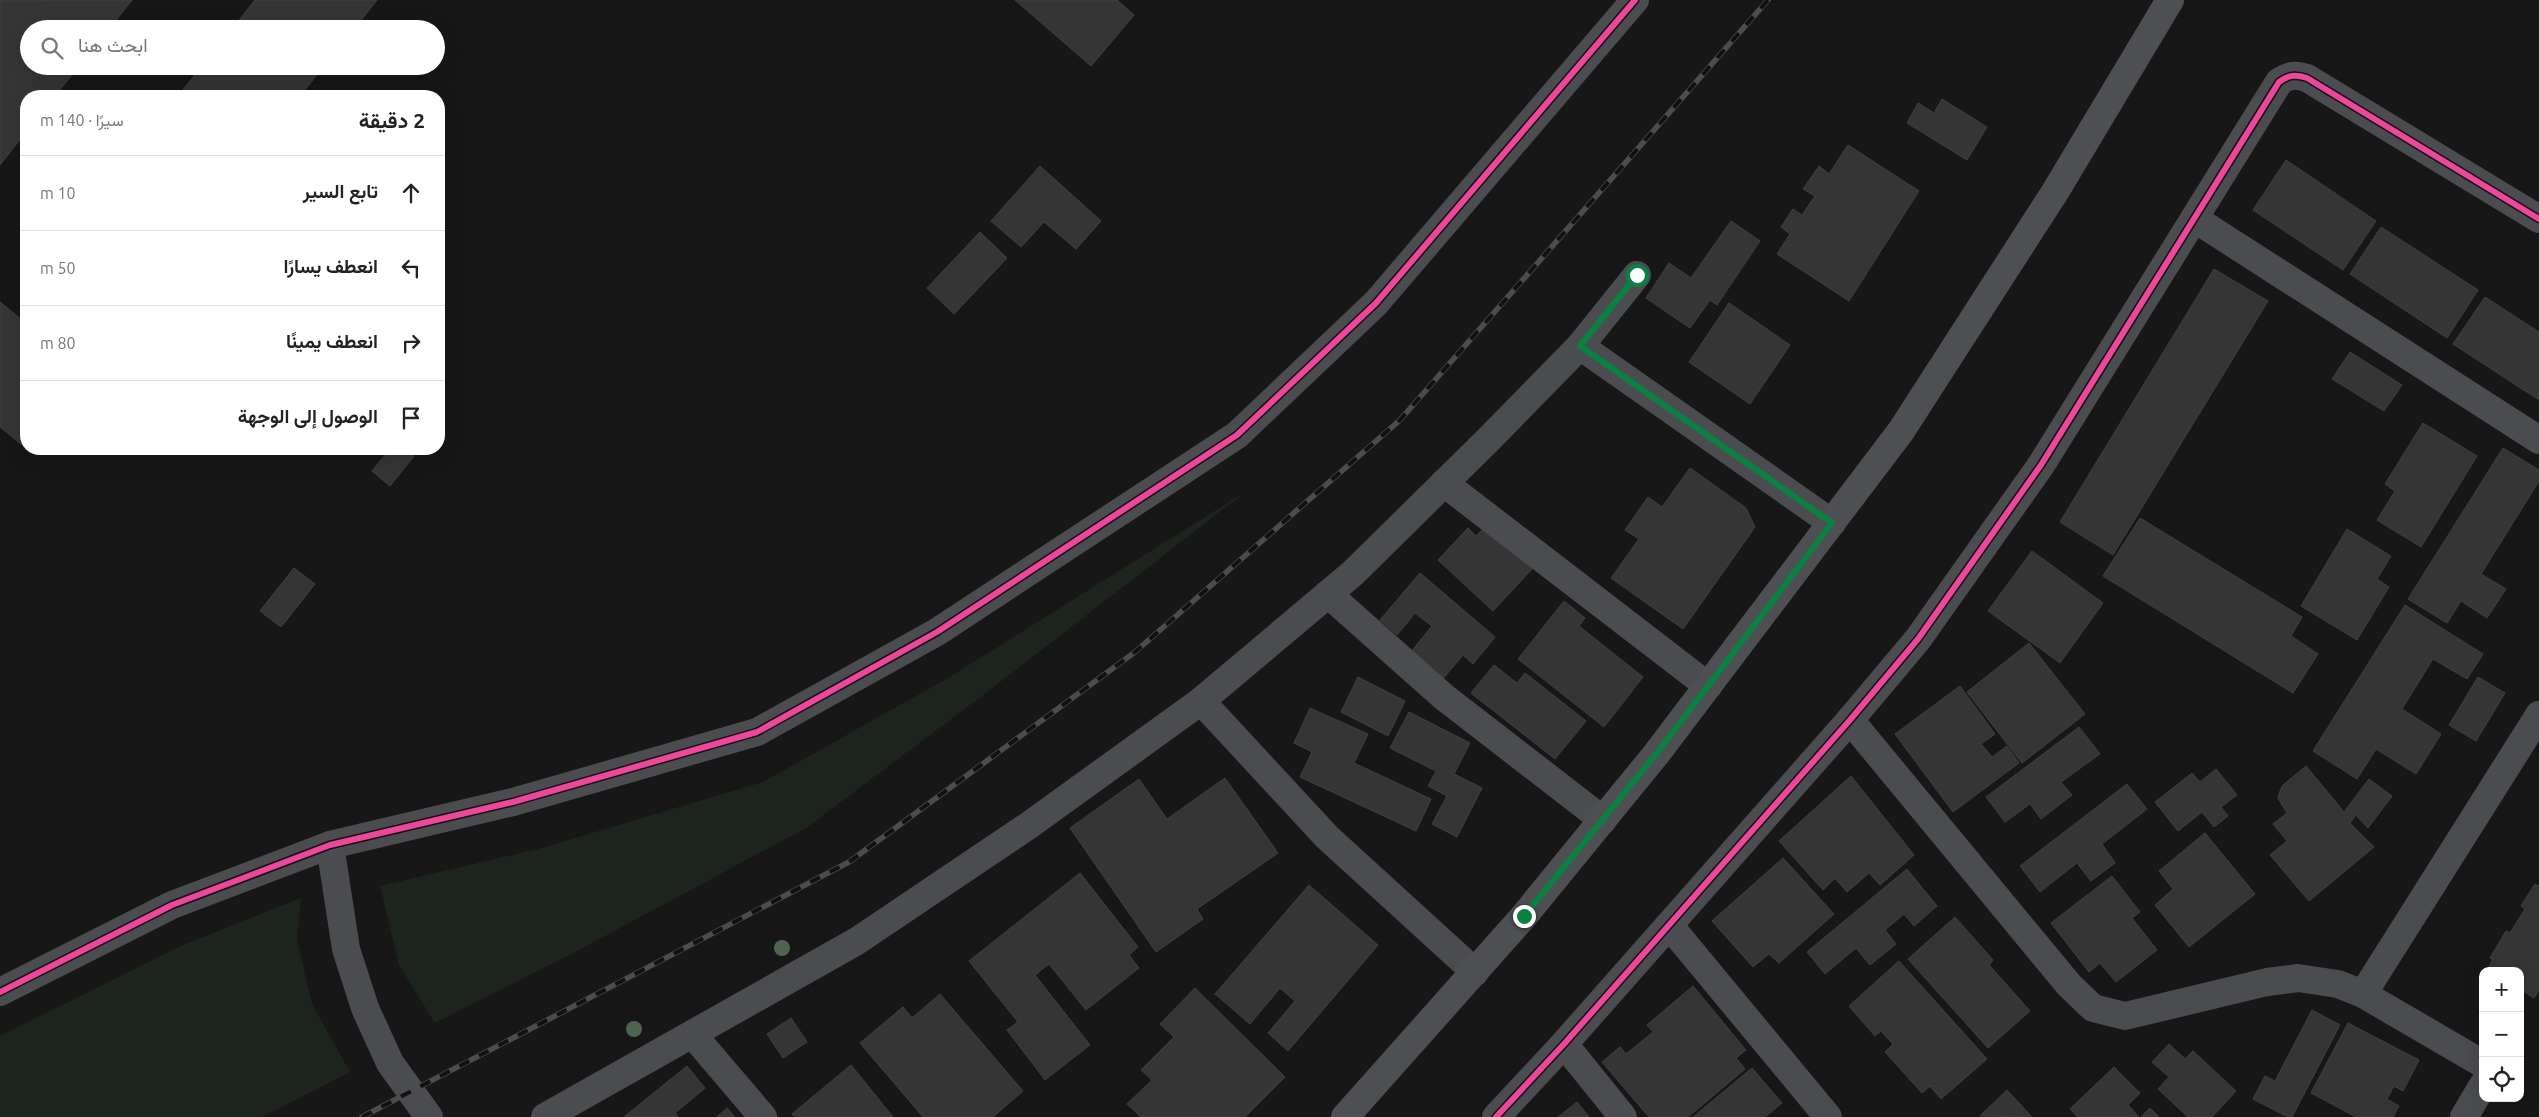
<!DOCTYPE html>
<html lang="ar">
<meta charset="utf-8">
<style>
:root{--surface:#fff;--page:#f6f6f6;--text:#222;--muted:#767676;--line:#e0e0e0}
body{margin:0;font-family:Ubuntu,Vazirmatn,sans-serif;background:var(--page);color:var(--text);direction:rtl}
.controls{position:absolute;right:15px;bottom:15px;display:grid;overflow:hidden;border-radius:10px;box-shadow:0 5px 20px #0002}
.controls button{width:45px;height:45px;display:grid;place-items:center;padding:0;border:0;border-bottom:1px solid var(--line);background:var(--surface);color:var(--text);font:25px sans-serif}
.stop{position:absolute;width:15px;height:15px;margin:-11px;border:4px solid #0b8043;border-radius:50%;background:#fff}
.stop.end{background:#0b8043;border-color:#fff;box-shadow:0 1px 5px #0008}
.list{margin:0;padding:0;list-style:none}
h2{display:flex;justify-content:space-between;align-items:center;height:65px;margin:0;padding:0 20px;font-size:21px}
h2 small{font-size:16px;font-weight:400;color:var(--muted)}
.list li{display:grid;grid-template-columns:32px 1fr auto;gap:15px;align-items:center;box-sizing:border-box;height:75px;padding:0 20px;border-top:1px solid var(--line)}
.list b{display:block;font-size:19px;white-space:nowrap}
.list em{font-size:16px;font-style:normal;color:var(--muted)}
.icon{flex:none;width:28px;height:28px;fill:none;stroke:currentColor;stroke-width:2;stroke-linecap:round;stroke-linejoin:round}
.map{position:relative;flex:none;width:2539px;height:1117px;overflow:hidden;direction:ltr}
.search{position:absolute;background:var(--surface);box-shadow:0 5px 20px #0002;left:20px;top:20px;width:425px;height:55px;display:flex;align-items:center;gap:12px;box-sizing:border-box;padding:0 18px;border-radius:28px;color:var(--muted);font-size:19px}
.panel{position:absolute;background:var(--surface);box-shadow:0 5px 20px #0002;left:20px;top:90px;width:425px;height:365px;border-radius:20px;direction:rtl}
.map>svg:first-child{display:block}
.green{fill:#1d241e}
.building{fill:#353536;stroke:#3f4043}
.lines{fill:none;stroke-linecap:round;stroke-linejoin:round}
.minor{stroke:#4b4c50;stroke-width:28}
.major{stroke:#4d4f52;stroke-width:28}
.rail-casing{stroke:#4b4c4f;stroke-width:5.5}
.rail{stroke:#111113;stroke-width:4;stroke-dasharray:11;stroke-linecap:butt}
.cycleway-casing{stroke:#111113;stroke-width:9}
.cycleway{stroke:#ed469a;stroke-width:6}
.tree{fill:#506451}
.route{stroke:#0b8043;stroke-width:6}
</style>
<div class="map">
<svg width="2539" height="1117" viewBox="0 0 2539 1117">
<rect width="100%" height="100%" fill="#171717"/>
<g class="green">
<path d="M1248 490 991 689 806 828 579 950 435 1023 399 965 380 886 538 849 763 782 948 678Z"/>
<path d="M301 898 297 938 312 1004 350 1072 262 1117H0V1036L183 945Z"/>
</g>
<g class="building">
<path d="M0 0H132L109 29H29V66H79L55 96H26V132L0 165Z"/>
<path d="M255 0H377L354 29H232Z"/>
<path d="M1015 0H1117L1134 15 1091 66Z"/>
<path d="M202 66H324L300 96H178Z"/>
<path d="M1942 99 1987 127 1967 160 1907 123 1918 103 1934 113Z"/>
<path d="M1848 145 1919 191 1849 301 1777 254 1790 234 1781 227 1793 209 1802 215 1815 196 1803 189 1819 166 1829 174Z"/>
<path d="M2286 160 2376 221 2343 270 2253 210Z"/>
<path d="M1040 166 1101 221 1076 249 1044 222 1021 247 991 221Z"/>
<path d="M1731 221 1760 241 1717 305 1710 300 1690 328 1646 298 1669 263 1691 278Z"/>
<path d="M2381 227 2478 290 2447 338 2350 274Z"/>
<path d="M980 232 1007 258 954 314 927 288Z"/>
<path d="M2214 269 2268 301 2113 555 2060 522Z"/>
<path d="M2485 297 2539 332V400L2453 344Z"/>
<path d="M0 302 26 323V448L0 427Z"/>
<path d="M1729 303 1790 345 1750 404 1689 362Z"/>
<path d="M2350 352 2402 385 2384 411 2332 379Z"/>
<path d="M2423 423 2477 456 2421 547 2377 520 2395 491 2385 484Z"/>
<path d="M2503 448 2539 470V481L2481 574 2506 589 2487 618 2461 601 2447 623 2408 599Z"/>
<path d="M390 449H406L414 456 390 486 372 471Z"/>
<path d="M1690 468 1746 508 1755 527 1683 629 1611 578 1639 539 1625 530 1648 497 1662 507Z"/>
<path d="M2140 518 2302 617 2291 636 2318 654 2293 693 2103 576Z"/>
<path d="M1486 526 1532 569 1493 611 1438 560 1468 528 1476 536Z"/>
<path d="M2347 529 2391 556 2377 579 2389 587 2357 640 2301 606Z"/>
<path d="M2032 551 2103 603 2060 663 1988 611Z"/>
<path d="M294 568 315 584 281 627 260 611Z"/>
<path d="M1420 573 1495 637 1473 664 1463 655 1442 680 1410 653 1432 626 1415 613 1397 635 1380 620Z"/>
<path d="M1564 601 1585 618 1579 626 1643 677 1604 727 1518 659Z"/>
<path d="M2405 605 2483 654 2467 679 2433 659 2402 709 2441 734 2416 774 2376 749 2357 779 2313 751Z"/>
<path d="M2029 643 2085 714 2022 763 1967 692Z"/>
<path d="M1494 665 1517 683 1525 673 1586 721 1555 759 1471 693Z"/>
<path d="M1358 677 1405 701 1388 736 1341 712Z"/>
<path d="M2478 677 2505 693 2476 741 2449 725Z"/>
<path d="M1960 686 1995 734 1981 744 1992 757 2007 746 2019 763 1953 812 1895 734Z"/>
<path d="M1310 708 1368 734 1354 763 1431 799 1416 831 1300 777 1312 752 1294 743Z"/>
<path d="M1409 712 1470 743 1454 774 1482 788 1457 837 1432 824 1447 796 1428 786 1436 771 1390 748Z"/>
<path d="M2079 727 2100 754 2061 782 2072 795 2041 819 2030 804 2005 822 1986 797Z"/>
<path d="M2306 766 2344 812 2369 779 2392 796 2368 828 2356 815 2350 823 2374 847 2309 901 2270 855 2287 841 2273 824 2287 813 2278 798 2280 791 2283 785Z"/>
<path d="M2216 769 2237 795 2221 807 2228 816 2214 827 2202 812 2178 831 2155 802 2192 773 2200 782Z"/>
<path d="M1851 776 1914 855 1880 885 1869 873 1847 892 1835 878 1823 890 1779 841Z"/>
<path d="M1225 778 1278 853 1197 909 1203 919 1156 952 1070 828 1139 779 1167 819Z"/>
<path d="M2127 784 2147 809 2102 844 2115 863 2091 881 2077 863 2040 892 2020 866Z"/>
<path d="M2205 833 2255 894 2189 947 2155 905 2173 889 2159 871Z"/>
<path d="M1783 858 1834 914 1779 963 1769 954 1753 967 1712 921Z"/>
<path d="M1907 869 1937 906 1914 926 1904 914 1885 930 1896 944 1870 965 1856 948 1825 974 1807 952Z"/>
<path d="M1080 873 1138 947 1129 955 1139 968 1086 1010 1049 964 1035 975 1090 1045 1045 1080 1007 1030 1018 1022 969 961Z"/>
<path d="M2112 876 2140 912 2132 918 2157 950 2116 982 2100 963 2089 972 2051 923Z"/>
<path d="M2535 884 2539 886V990L2534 998 2520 989V971L2487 970 2493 959 2490 958 2506 931 2510 933 2525 909 2521 906Z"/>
<path d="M1309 885 1378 945 1288 1051 1268 1033 1295 1001 1280 988 1250 1024 1215 994Z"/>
<path d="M1955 917 1993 960 1989 965 2030 1011 1988 1048 1908 959Z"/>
<path d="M1899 961 1987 1059 1941 1099 1930 1086 1922 1093 1885 1052 1893 1044 1881 1031 1875 1036 1849 1006Z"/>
<path d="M1693 986 1746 1050 1736 1058 1745 1069 1688 1117H1649L1602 1062 1620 1047 1626 1054 1653 1032 1647 1025Z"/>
<path d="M1195 988 1285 1077 1245 1117H1141L1127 1104 1152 1080 1141 1070 1174 1037 1160 1024Z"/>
<path d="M940 994 1023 1091 993 1117H923L860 1043 903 1007 912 1018Z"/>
<path d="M2312 1010 2340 1025 2292 1117H2288L2253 1099 2265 1076 2275 1081Z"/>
<path d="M791 1018 807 1042 783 1058 767 1034Z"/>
<path d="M2348 1023 2419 1060 2403 1091 2394 1086 2387 1099 2399 1106 2393 1117H2356L2311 1093Z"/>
<path d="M2169 1044 2185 1059 2193 1051 2236 1091 2212 1117H2188L2158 1089 2169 1077 2152 1062Z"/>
<path d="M851 1065 893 1117H795L792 1114Z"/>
<path d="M687 1066 705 1088 675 1113 678 1117H624Z"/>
<path d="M2114 1067 2140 1093 2128 1105 2139 1117H2078L2070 1109Z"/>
<path d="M1752 1068 1782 1103 1765 1117H1693Z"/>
<path d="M2007 1090 2032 1117 1980 1116Z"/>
<path d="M1577 1102 1589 1117H1558Z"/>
<path d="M727 1108 735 1117H717Z"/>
<path d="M2150 1108 2159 1117H2141Z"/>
</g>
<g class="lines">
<g class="minor">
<path d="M2195 219 2539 440"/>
<path d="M1580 346 1832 523"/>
<path d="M1444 483 1708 686"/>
<path d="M1328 594 1444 697 1603 820"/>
<path d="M1201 701 1327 837 1475 972"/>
<path d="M1850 720 2069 985 2093 1008 2125 1016 2267 982 2298 978 2338 984 2363 994 2483 1064"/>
<path d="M330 845 346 949 365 1008 390 1063 429 1117"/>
<path d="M1669 925 1828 1117"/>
<path d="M0 992 172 905 330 845 513 802 757 732 937 632 1237 435 1376 303 1635 0"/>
<path d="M2363 994 2539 715"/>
<path d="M693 1035 763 1117"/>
<path d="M1564 1044 1623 1117"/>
<path d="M545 1117 857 941 1028 826 1201 701 1353 573 1489 439 1580 346 1637 275"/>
<path d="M1496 1117 1564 1044 1850 720 1918 639 2041 465 2279 82C2289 75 2295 74 2307 78L2539 219"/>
<path d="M2464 1117 2483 1085"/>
</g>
<path class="major" d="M1345 1117 1524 916 1657 753 1901 431 2055 192 2170 0"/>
<g class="rail-casing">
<path id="rail" d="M362 1117 849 862 1135 652 1400 420 1768 0"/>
</g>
<use href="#rail" class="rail"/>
<g class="cycleway-casing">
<g id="cycleway">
<path d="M0 992 172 905 330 845 513 802 757 732 937 632 1237 435 1376 303 1635 0"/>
<path d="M1496 1117 1564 1044 1850 720 1918 639 2041 465 2279 82C2289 75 2295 74 2307 78L2539 219"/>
</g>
</g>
<use href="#cycleway" class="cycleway"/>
</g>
<g class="tree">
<circle cx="782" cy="948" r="8"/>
<circle cx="634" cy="1029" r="8"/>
</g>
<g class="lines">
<path class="route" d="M1524 916 1657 753 1832 523 1580 346 1637 275"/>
</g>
</svg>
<div class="controls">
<button>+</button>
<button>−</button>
<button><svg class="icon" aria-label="locate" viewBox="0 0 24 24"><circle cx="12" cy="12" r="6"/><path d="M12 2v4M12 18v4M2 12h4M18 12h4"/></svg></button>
</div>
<div class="stop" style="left:1637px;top:275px"></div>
<div class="stop end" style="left:1524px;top:916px"></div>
<div class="search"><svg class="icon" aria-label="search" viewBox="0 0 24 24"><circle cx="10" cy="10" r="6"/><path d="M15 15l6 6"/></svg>ابحث هنا</div>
<section class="panel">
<h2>2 دقيقة<small>سيرًا · 140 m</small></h2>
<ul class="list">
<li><svg class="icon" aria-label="ahead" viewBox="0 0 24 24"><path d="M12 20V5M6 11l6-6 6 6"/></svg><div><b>تابع السير</b></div><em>10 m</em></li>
<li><svg class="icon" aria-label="left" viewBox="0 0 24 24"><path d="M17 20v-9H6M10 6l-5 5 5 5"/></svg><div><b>انعطف يسارًا</b></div><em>50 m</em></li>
<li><svg class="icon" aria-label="right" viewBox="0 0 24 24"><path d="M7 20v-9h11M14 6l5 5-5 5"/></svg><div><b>انعطف يمينًا</b></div><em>80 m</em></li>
<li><svg class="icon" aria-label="arrive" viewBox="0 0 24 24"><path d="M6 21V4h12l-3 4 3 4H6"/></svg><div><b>الوصول إلى الوجهة</b></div></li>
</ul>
</section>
</div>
